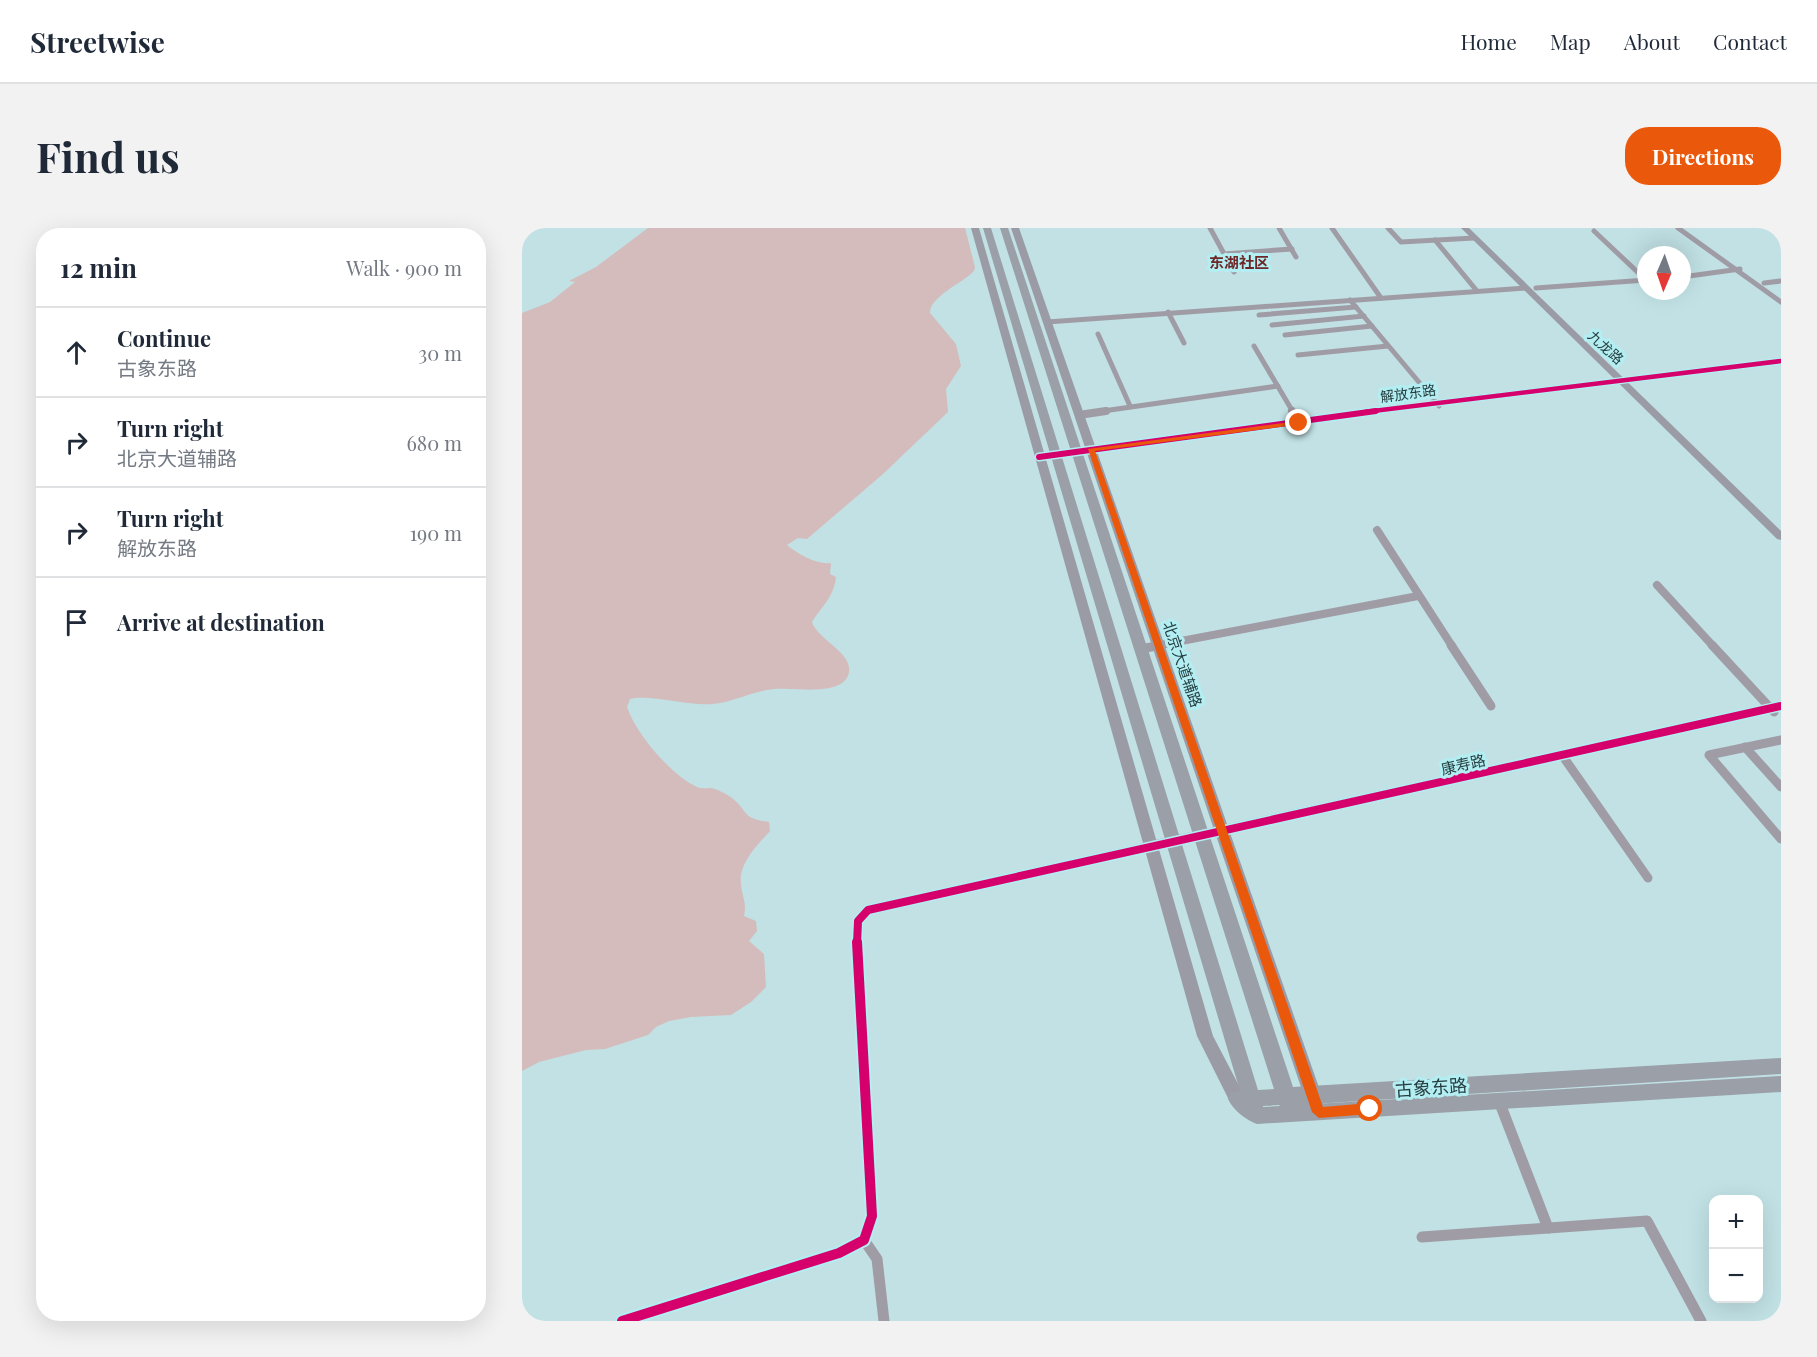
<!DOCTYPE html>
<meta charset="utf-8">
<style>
:root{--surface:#fff;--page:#f2f2f3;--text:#1f2937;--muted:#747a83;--line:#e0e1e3;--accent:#ea580c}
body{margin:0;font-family:"Playfair Display","Noto Sans SC",serif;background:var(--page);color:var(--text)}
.controls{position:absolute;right:18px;bottom:18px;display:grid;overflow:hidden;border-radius:12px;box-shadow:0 6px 24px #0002}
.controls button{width:54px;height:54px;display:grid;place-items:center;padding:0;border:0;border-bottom:2px solid var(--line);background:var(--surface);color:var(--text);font:30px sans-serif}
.compass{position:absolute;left:1115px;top:18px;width:54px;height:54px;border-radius:50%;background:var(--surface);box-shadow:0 6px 24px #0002;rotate:182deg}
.stop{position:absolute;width:18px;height:18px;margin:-14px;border:4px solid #ea580c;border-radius:50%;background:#fff}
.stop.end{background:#ea580c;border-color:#fff;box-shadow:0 2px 6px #0008}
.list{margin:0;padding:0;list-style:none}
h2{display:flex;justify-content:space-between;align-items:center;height:78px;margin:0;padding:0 24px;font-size:26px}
h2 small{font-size:20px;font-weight:400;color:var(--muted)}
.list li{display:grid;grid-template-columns:39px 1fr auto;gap:18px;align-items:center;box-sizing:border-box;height:90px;padding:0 24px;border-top:2px solid var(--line)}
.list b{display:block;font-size:22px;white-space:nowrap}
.list p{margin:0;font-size:20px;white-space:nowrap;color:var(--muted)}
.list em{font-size:20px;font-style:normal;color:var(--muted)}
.icon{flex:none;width:33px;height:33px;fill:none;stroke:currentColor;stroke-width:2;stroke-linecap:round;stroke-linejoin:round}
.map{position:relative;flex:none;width:1259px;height:1093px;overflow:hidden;border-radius:24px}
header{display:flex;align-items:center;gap:36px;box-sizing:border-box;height:84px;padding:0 30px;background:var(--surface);border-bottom:2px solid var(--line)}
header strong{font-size:28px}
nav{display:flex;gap:33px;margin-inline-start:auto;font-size:21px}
.intro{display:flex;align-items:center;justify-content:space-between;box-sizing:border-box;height:144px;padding:0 36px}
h1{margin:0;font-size:42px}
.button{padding:15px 27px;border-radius:24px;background:var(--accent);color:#fff;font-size:21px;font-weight:700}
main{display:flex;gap:36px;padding:0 36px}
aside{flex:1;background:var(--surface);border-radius:24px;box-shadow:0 6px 24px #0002}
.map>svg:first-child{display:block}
.green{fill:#d4bcbc}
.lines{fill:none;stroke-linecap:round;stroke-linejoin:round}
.minor-far3{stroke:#a09ca6;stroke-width:5}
.minor-far2{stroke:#a09ca6;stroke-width:8}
.minor-far1{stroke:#a09ca6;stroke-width:9}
.minor{stroke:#a09ca6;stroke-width:11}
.tertiary{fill:#a09ca6;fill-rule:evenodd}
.secondary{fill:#9a9ba5;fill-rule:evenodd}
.primary{fill:#9a9fa8;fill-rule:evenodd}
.cycleway-far3-casing{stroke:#b3eef2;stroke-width:7}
.cycleway-far2-casing{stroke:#b3eef2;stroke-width:9}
.cycleway-far1-casing{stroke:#b3eef2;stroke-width:11}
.cycleway-casing{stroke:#b3eef2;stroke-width:14}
.cycleway-far3{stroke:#d6006c;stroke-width:4.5}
.cycleway-far2{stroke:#d6006c;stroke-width:6}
.cycleway-far1{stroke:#d6006c;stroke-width:8}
.cycleway{stroke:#d6006c;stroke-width:10}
.route{fill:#ea580c}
.labels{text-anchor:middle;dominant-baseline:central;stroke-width:6;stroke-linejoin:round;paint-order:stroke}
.far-street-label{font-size:14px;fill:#263e40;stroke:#b3eef2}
.far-quarter-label{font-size:15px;font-weight:bold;fill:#6d2728;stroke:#b3eef2}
.street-label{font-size:15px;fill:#263e40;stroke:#b3eef2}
.near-street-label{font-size:18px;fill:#263e40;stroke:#b3eef2}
</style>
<header>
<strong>Streetwise</strong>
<nav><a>Home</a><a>Map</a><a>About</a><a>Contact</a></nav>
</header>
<div class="intro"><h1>Find us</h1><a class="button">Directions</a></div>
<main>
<aside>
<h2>12 min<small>Walk · 900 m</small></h2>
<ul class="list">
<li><svg class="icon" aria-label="ahead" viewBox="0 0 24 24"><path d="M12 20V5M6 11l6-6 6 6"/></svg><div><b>Continue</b><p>古象东路</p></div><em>30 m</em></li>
<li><svg class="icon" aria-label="right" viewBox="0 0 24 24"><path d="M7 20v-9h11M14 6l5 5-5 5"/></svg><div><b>Turn right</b><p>北京大道辅路</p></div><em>680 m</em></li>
<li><svg class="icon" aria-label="right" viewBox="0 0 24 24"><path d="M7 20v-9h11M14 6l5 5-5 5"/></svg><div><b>Turn right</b><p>解放东路</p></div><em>190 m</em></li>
<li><svg class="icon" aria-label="arrive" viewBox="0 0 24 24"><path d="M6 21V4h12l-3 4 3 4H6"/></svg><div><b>Arrive at destination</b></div></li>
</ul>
</aside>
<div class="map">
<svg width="1259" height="1093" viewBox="0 0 1259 1093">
<rect width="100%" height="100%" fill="#c1e1e4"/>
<path class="green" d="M126 0H443L453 39 452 43C441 55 408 68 408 85L434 116 439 138 424 161 426 184 361 246 285 311 276 310 265 317C276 326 295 337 309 335L308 346 314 349C312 369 300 378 290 394 296 412 330 424 327 444 323 470 268 459 252 461 230 463 211 475 190 476 166 478 127 466 108 471L105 479C114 506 149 547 175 559 179 561 184 560 189 560 195 561 205 566 210 570 228 585 219 590 247 594L248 603C236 616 216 636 219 656 220 669 225 674 222 688L234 693 235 703 227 713 242 726 244 759 229 774 209 787 169 789 147 793 134 799 126 807 83 821 64 822 17 834 0 843V85L28 74 53 54 47 53 74 39Z"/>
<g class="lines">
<g class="minor-far3">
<path d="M688 0 712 44"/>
<path d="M757 0 774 29"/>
<path d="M810 0 859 70"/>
<path d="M866 0 879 14 952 10"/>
<path d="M1156 0 1259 74"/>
<path d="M1072 3 1124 52"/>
<path d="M913 12 955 63"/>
<path d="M702 26 770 21"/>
<path d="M1160 49 1218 41"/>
<path d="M1242 55 1259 53"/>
<path d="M1014 60 1124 52"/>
<path d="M828 72 917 178"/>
<path d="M646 84 662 115"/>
<path d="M737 87 834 79"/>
<path d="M525 94 1004 60"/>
<path d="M750 97 842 88"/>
<path d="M576 106 608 178"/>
<path d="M763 107 850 98"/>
<path d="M732 118 771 184"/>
<path d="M776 127 866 118"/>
<path d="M574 184 756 158"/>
</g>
<g class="minor-far2">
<path d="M770 183 779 198"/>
<path d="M557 187 584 183"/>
<path d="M855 302 930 418"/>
<path d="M1135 357 1191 418"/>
<path d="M633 418 896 368"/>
</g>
<g class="minor-far1">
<path d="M929 417 969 478"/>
<path d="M1190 417 1252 484"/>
<path d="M618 421 640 417"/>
<path d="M1259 512 1187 527 1259 611"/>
<path d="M1223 519 1259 559"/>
<path d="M1040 527 1126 650"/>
<path d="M335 716 336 693 346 682 629 618"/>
</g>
<g class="minor">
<path d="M977 873 1026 1000"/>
<path d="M900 1009 1125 993 1179 1093"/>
<path d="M342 1012 355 1031 362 1093"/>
<path d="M100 1093 317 1025 342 1012 350 988 335 714"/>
</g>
<g class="tertiary">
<path d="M1259 131V135L956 171 517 232 513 229 517 226 956 167Z"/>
<path d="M1259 474V482L629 623 625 621 623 618 625 615 629 613Z"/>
</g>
<g class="secondary">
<path d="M449 0H457L691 808 724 871 721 876 715 878 709 876 675 808Z"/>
<path d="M489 0H497L802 874 799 879 793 881 787 879 784 874Z"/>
<path d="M939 0H947L1259 303V312L1255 311Z"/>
</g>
<path class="primary" d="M461 0H469L736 862 752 861 478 0H486L771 859 1259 830V846L776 877 1259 848V864L735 896C724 892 711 882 706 871L708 865 718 863ZM757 877 758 878 741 879V878Z"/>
<g class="cycleway-far3-casing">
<path id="cycleway-far3" d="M843 184 1259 133"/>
</g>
<g class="cycleway-far2-casing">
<path id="cycleway-far2" d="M517 229 854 183"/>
</g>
<g class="cycleway-far1-casing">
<path id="cycleway-far1" d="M335 716 336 693 346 682 1259 478"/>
</g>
<g class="cycleway-casing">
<path id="cycleway" d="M100 1093 317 1025 342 1012 350 988 335 714"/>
</g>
<use href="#cycleway-far3" class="cycleway-far3"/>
<use href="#cycleway-far2" class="cycleway-far2"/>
<use href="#cycleway-far1" class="cycleway-far1"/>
<use href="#cycleway" class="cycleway"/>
</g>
<path class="route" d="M777 193 780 196 573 223 801 879 848 875 854 881 848 886 797 890 790 884 566 221Z"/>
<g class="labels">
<g class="far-street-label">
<text transform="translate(1084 119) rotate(42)">九龙路</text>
<text transform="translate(886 165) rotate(-8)">解放东路</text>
</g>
<g class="far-quarter-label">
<text x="717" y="34">东湖社区</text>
</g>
<g class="street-label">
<text transform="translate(661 436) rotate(71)">北京大道辅路</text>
<text transform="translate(941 536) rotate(-13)">康寿路</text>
</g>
<g class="near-street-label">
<text transform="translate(909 859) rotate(-4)">古象东路</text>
</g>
</g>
</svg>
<div class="controls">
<button>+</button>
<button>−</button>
</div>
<svg class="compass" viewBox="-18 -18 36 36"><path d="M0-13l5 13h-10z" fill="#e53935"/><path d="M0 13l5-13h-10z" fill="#747a83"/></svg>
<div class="stop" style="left:848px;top:881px"></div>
<div class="stop end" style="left:777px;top:195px"></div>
</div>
</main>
